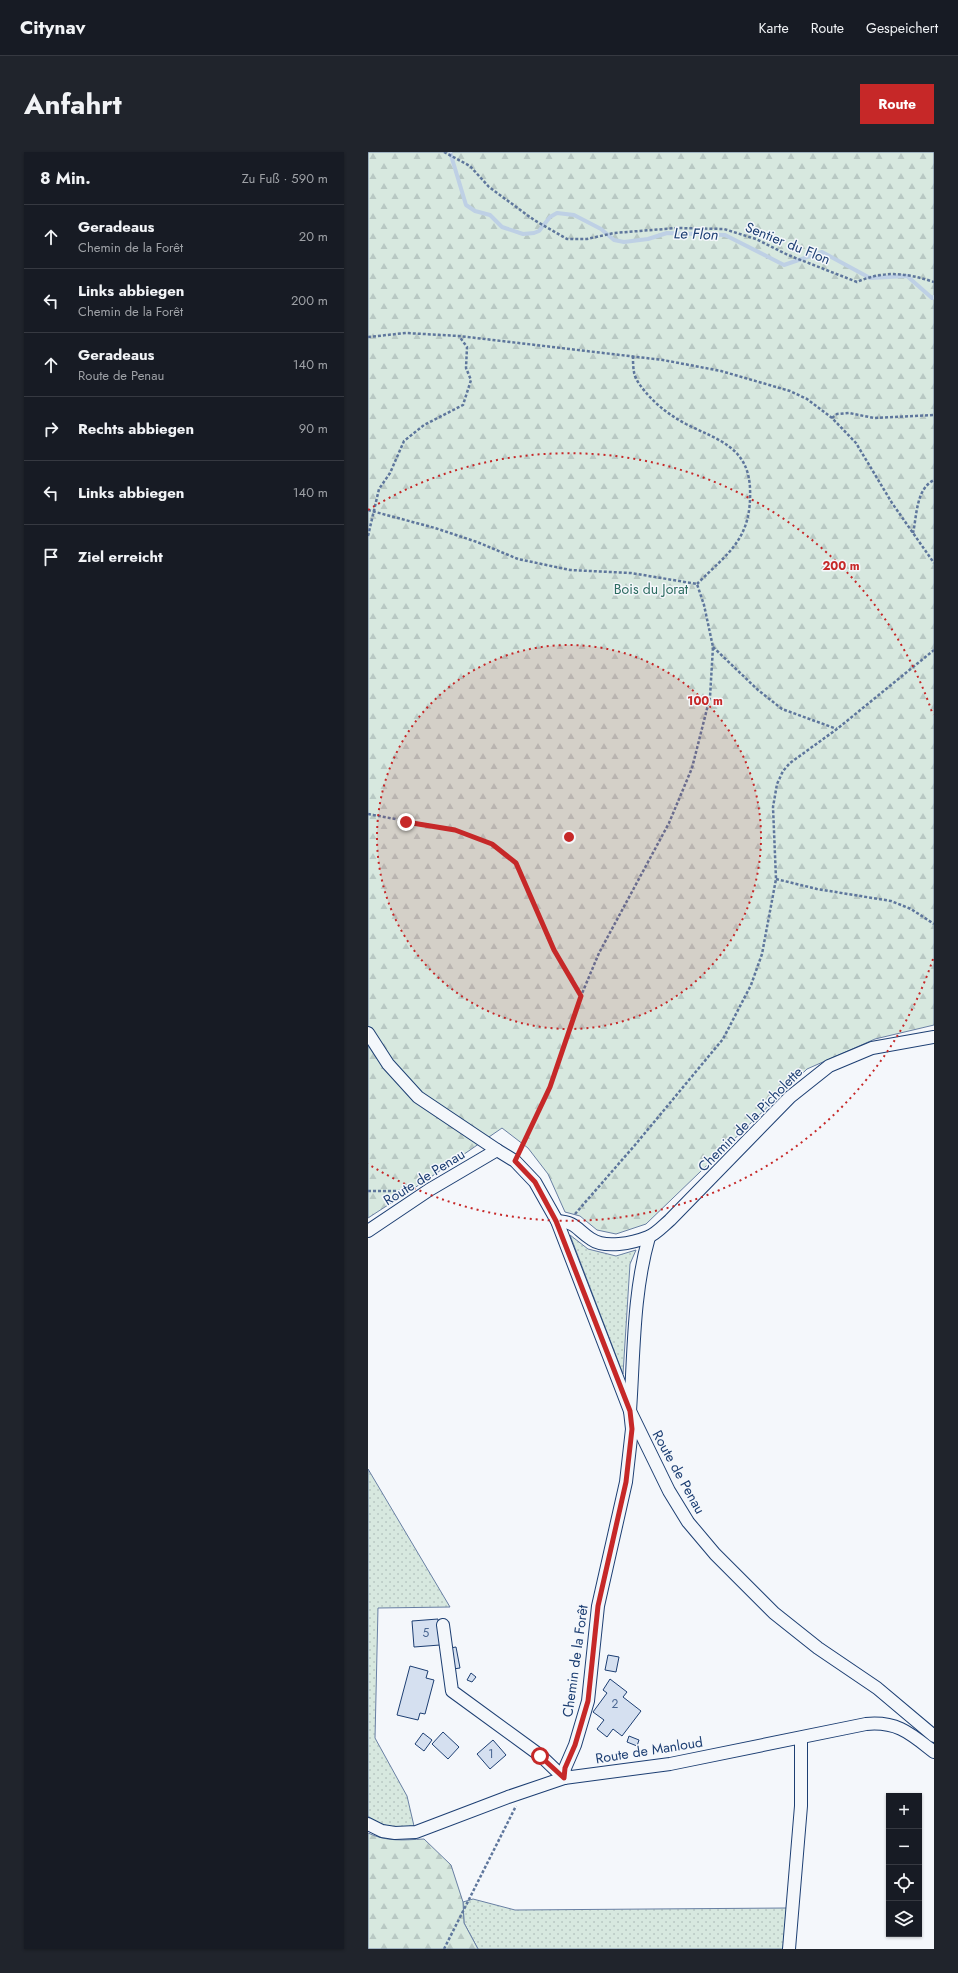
<!DOCTYPE html>
<html lang="de">
<meta charset="utf-8">
<style>
:root{--surface:#171b24;--page:#20242c;--text:#f1f3f6;--muted:#9ea1a6;--line:#363941;--accent:#c62828}
body{margin:0;font-family:Jost,sans-serif;background:var(--page);color:var(--text)}
.controls{position:absolute;right:12px;bottom:12px;display:grid;overflow:hidden;border-radius:0px;box-shadow:0 1px 3px #0004}
.controls button{width:36px;height:36px;display:grid;place-items:center;padding:0;border:0;border-bottom:1px solid var(--line);background:var(--surface);color:var(--text);font:20px sans-serif}
.stop{position:absolute;width:12px;height:12px;margin:-9px;border:3px solid #c62828;border-radius:50%;background:#fff}
.stop.end{background:#c62828;border-color:#fff;box-shadow:0 1px 4px #0008}
.list{margin:0;padding:0;list-style:none}
h2{display:flex;justify-content:space-between;align-items:center;height:52px;margin:0;padding:0 16px;font-size:17px}
h2 small{font-size:13px;font-weight:400;color:var(--muted)}
.list li{display:grid;grid-template-columns:26px 1fr auto;gap:12px;align-items:center;box-sizing:border-box;height:64px;padding:0 16px;border-top:1px solid var(--line)}
.list b{display:block;font-size:15px;white-space:nowrap}
.list p{margin:0;font-size:13px;white-space:nowrap;color:var(--muted)}
.list em{font-size:13px;font-style:normal;color:var(--muted)}
.icon{flex:none;width:22px;height:22px;fill:none;stroke:currentColor;stroke-width:2;stroke-linecap:round;stroke-linejoin:round}
.map{position:relative;flex:none;width:566px;height:1797px;overflow:hidden;border-radius:0px}
header{display:flex;align-items:center;gap:24px;box-sizing:border-box;height:56px;padding:0 20px;background:var(--surface);border-bottom:1px solid var(--line)}
header strong{font-size:19px}
nav{display:flex;gap:22px;margin-inline-start:auto;font-size:14px}
.intro{display:flex;align-items:center;justify-content:space-between;box-sizing:border-box;height:96px;padding:0 24px}
h1{margin:0;font-size:28px}
.button{padding:10px 18px;border-radius:0px;background:var(--accent);color:#fff;font-size:14px;font-weight:700}
main{display:flex;gap:24px;padding:0 24px}
aside{flex:1;background:var(--surface);border-radius:0px;box-shadow:0 1px 3px #0004}
.map>svg:first-child{display:block}
.grass{fill:url(#grass-dots);stroke:#687fa3}
.forest{fill:url(#forest-firs);stroke:#687fa3}
.lines{fill:none;stroke-linecap:round;stroke-linejoin:round}
.stream{stroke:#bed0e5;stroke-width:4}
.building{fill:#d5e0f0;stroke:#1d3f73}
.minor-casing{stroke:#1d3f73;stroke-width:14}
.path{stroke:#5e769c;stroke-width:2.5;stroke-dasharray:3 2;stroke-linecap:butt}
.minor{stroke:#f4f7fb;stroke-width:12}
.route{stroke:#c62828;stroke-width:5}
.ring{fill:none;stroke:#c62828;stroke-width:2;stroke-dasharray:2 4}
.labels{text-anchor:middle;dominant-baseline:central;stroke-width:3;stroke-linejoin:round;paint-order:stroke}
.number-label{font-size:12px;fill:#4b6792}
.street-label{font-size:14px;fill:#1d3f73;stroke:#f4f7fb}
.park-label{font-size:14px;fill:#2c6c60;stroke:#f4f7fb}
.water-label{font-size:15px;font-style:italic;fill:#1d3f73;stroke:#f4f7fb}
.centre{fill:#c62828;stroke:#f4f7fb;stroke-width:2}
.ring-label{font-size:12px;text-anchor:middle;font-weight:bold;fill:#c62828;stroke:#f4f7fb;stroke-width:3;stroke-linejoin:round;paint-order:stroke}
</style>
<header>
<strong>Citynav</strong>
<nav><a>Karte</a><a>Route</a><a>Gespeichert</a></nav>
</header>
<div class="intro"><h1>Anfahrt</h1><a class="button">Route</a></div>
<main>
<aside>
<h2>8 Min.<small>Zu Fuß · 590 m</small></h2>
<ul class="list">
<li><svg class="icon" aria-label="ahead" viewBox="0 0 24 24"><path d="M12 20V5M6 11l6-6 6 6"/></svg><div><b>Geradeaus</b><p>Chemin de la Forêt</p></div><em>20 m</em></li>
<li><svg class="icon" aria-label="left" viewBox="0 0 24 24"><path d="M17 20v-9H6M10 6l-5 5 5 5"/></svg><div><b>Links abbiegen</b><p>Chemin de la Forêt</p></div><em>200 m</em></li>
<li><svg class="icon" aria-label="ahead" viewBox="0 0 24 24"><path d="M12 20V5M6 11l6-6 6 6"/></svg><div><b>Geradeaus</b><p>Route de Penau</p></div><em>140 m</em></li>
<li><svg class="icon" aria-label="right" viewBox="0 0 24 24"><path d="M7 20v-9h11M14 6l5 5-5 5"/></svg><div><b>Rechts abbiegen</b></div><em>90 m</em></li>
<li><svg class="icon" aria-label="left" viewBox="0 0 24 24"><path d="M17 20v-9H6M10 6l-5 5 5 5"/></svg><div><b>Links abbiegen</b></div><em>140 m</em></li>
<li><svg class="icon" aria-label="arrive" viewBox="0 0 24 24"><path d="M6 21V4h12l-3 4 3 4H6"/></svg><div><b>Ziel erreicht</b></div></li>
</ul>
</aside>
<div class="map">
<svg width="566" height="1797" viewBox="0 0 566 1797">
<defs>
<pattern id="grass-dots" width="8" height="8" patternUnits="userSpaceOnUse"><rect width="8" height="8" fill="#d7e8df"/><path d="M2 2h.1M6 6h.1" fill="none" stroke="#b8c8c3" stroke-width="1.8" stroke-linecap="round"/></pattern>
<pattern id="forest-firs" width="22" height="20" patternUnits="userSpaceOnUse"><rect width="22" height="20" fill="#d7e8df"/><path d="M5 1l3.5 6h-7zM16 11l3.5 6h-7z" fill="#b8c8c3"/></pattern>
</defs>
<rect width="100%" height="100%" fill="#f4f7fb"/>
<g class="grass">
<path d="M202 1083 220 1097 248 1104 268 1098 262 1112 255 1222Z"/>
<path d="M0 1317 82 1455 10 1456 7 1586 39 1644 46 1674C29 1676 14 1676 0 1664Z"/>
<path d="M105 1747 147 1758 419 1756 415 1797H110L96 1771 95 1750Z"/>
</g>
<g class="forest">
<path d="M0 0H566V873L507 887 439 917 278 1072 248 1082 229 1078 212 1064 197 1060 180 1022 160 996 134 976 57 1029 0 1066Z"/>
<path d="M0 1681C19 1690 35 1688 56 1687L83 1713 95 1750 96 1771 110 1797H0Z"/>
</g>
<g class="lines">
<path class="stream" d="M82 0 98 53 107 59 122 63 134 75 155 82 166 81 171 79 182 65 189 61 206 63 233 77 246 88 256 90 280 87 299 81 357 83 416 113 454 100 502 126 539 124 564 146 566 145"/>
</g>
<g class="building">
<path d="M70 1467 72 1493 46 1495 44 1469Z"/>
<path d="M88 1495 92 1516 85 1517 82 1496Z"/>
<path d="M240 1503 251 1505 248 1520 237 1518Z"/>
<path d="M42 1514 60 1519 58 1526 66 1528 57 1562 52 1561 50 1568 29 1563Z"/>
<path d="M103 1521 108 1525 104 1530 99 1528Z"/>
<path d="M242 1527 259 1540 255 1545 273 1559 254 1584 245 1577 239 1585 229 1577 236 1568 225 1560 239 1541 235 1538Z"/>
<path d="M75 1580 91 1595 80 1607 64 1592Z"/>
<path d="M55 1581 64 1588 56 1599 47 1592Z"/>
<path d="M261 1584 271 1588 269 1594 259 1590Z"/>
<path d="M125 1588 138 1603 122 1617 109 1602Z"/>
</g>
<g class="lines">
<g class="minor-casing">
<g id="minor">
<path d="M0 881 20 912 50 945 129 998"/>
<path d="M189 1069C208 1070 208 1077 223 1087 237 1097 265 1091 280 1085 288 1082 296 1073 302 1068L422 945 461 914 504 896 566 885"/>
<path d="M0 1079 61 1038 129 998 147 1009 167 1030 189 1069 262 1259 301 1339 320 1370 347 1402 406 1461 450 1496 509 1536 566 1584"/>
<path d="M75 1473 84 1539 173 1604 196 1626"/>
<path d="M196 1626 197 1616 207 1593 220 1549 230 1454 258 1330 264 1277 262 1259C266 1201 265 1141 281 1085"/>
<path d="M0 1672 14 1679 27 1681 48 1680 140 1645 196 1626 302 1612 498 1572C530 1569 543 1582 566 1600"/>
<path d="M421 1797 433 1654V1586"/>
</g>
</g>
<g class="path">
<path d="M76 0 102 14 121 35 166 68 199 87H219L246 81 309 76 356 77 388 87 420 103 489 130C516 118 539 121 566 130"/>
<path d="M0 185 38 181 91 184 295 208 353 219 422 239 439 247 464 266 488 291 524 351 566 411"/>
<path d="M265 204C265 209 265 215 266 220 267 228 275 237 280 243 291 255 303 264 318 272 350 288 380 295 382 336 384 387 361 400 329 432"/>
<path d="M464 266 469 262 481 261 506 266 566 263"/>
<path d="M0 358 67 376 109 390 150 407 202 418 263 421 329 432 336 453 345 495 342 545 324 616 301 671 231 801 213 844 182 935 152 1000"/>
<path d="M545 381C549 363 548 337 566 328"/>
<path d="M0 384 11 337 22 321 36 289 56 273 95 253 103 228 98 216 99 195 91 184"/>
<path d="M345 495 390 538 414 557 469 577"/>
<path d="M0 662 87 678 124 692 148 711 186 798 213 844"/>
<path d="M408 727 449 737 523 749 543 757 566 772"/>
<path d="M0 1039H36"/>
<path d="M207 1062 267 993 355 887 383 833 394 802 408 727 405 655 409 632 415 619 422 611 469 577 566 498"/>
<path d="M76 1797 148 1654"/>
</g>
<use href="#minor" class="minor"/>
</g>
<g class="lines">
<path class="route" d="M38 670 87 678 124 692 148 711 186 798 213 844 182 935 147 1009 167 1030 188 1069 262 1259 264 1277 258 1330 230 1454 220 1549 207 1593 197 1616 196 1626 172 1604"/>
</g>
<circle cx="201" cy="685" r="192" fill="#c62828" fill-opacity=".12"/>
<g class="ring">
<circle cx="201" cy="685" r="192"/>
<path d="M565 807A384 384 0 0 1 0 1012M0 358A384 384 0 0 1 565 563"/>
</g>
<g class="labels">
<g class="number-label">
<text x="58" y="1481">5</text>
<text x="247" y="1552">2</text>
<text x="123" y="1602">1</text>
</g>
<g class="street-label">
<text transform="translate(420 91) rotate(22)">Sentier du Flon</text>
<text transform="translate(382 967) rotate(-45)">Chemin de la Picholette</text>
<text transform="translate(56 1025) rotate(-32)">Route de Penau</text>
<text transform="translate(311 1320) rotate(61)">Route de Penau</text>
<text transform="translate(207 1509) rotate(-82)">Chemin de la Forêt</text>
<text transform="translate(281 1598) rotate(-9)">Route de Manloud</text>
</g>
<g class="park-label">
<text x="283" y="437">Bois du Jorat</text>
</g>
<g class="water-label">
<text transform="translate(328 82) rotate(2)">Le Flon</text>
</g>
</g>
<circle cx="201" cy="685" r="6" class="centre"/>
<g class="ring-label">
<text x="473" y="418">200 m</text>
<text x="337" y="553">100 m</text>
</g>
</svg>
<div class="controls">
<button>+</button>
<button>−</button>
<button><svg class="icon" aria-label="locate" viewBox="0 0 24 24"><circle cx="12" cy="12" r="6"/><path d="M12 2v4M12 18v4M2 12h4M18 12h4"/></svg></button>
<button><svg class="icon" aria-label="layers" viewBox="0 0 24 24"><path d="M12 4l9 5-9 5-9-5zM3 14l9 5 9-5"/></svg></button>
</div>
<div class="stop" style="left:172px;top:1604px"></div>
<div class="stop end" style="left:38px;top:670px"></div>
</div>
</main>
